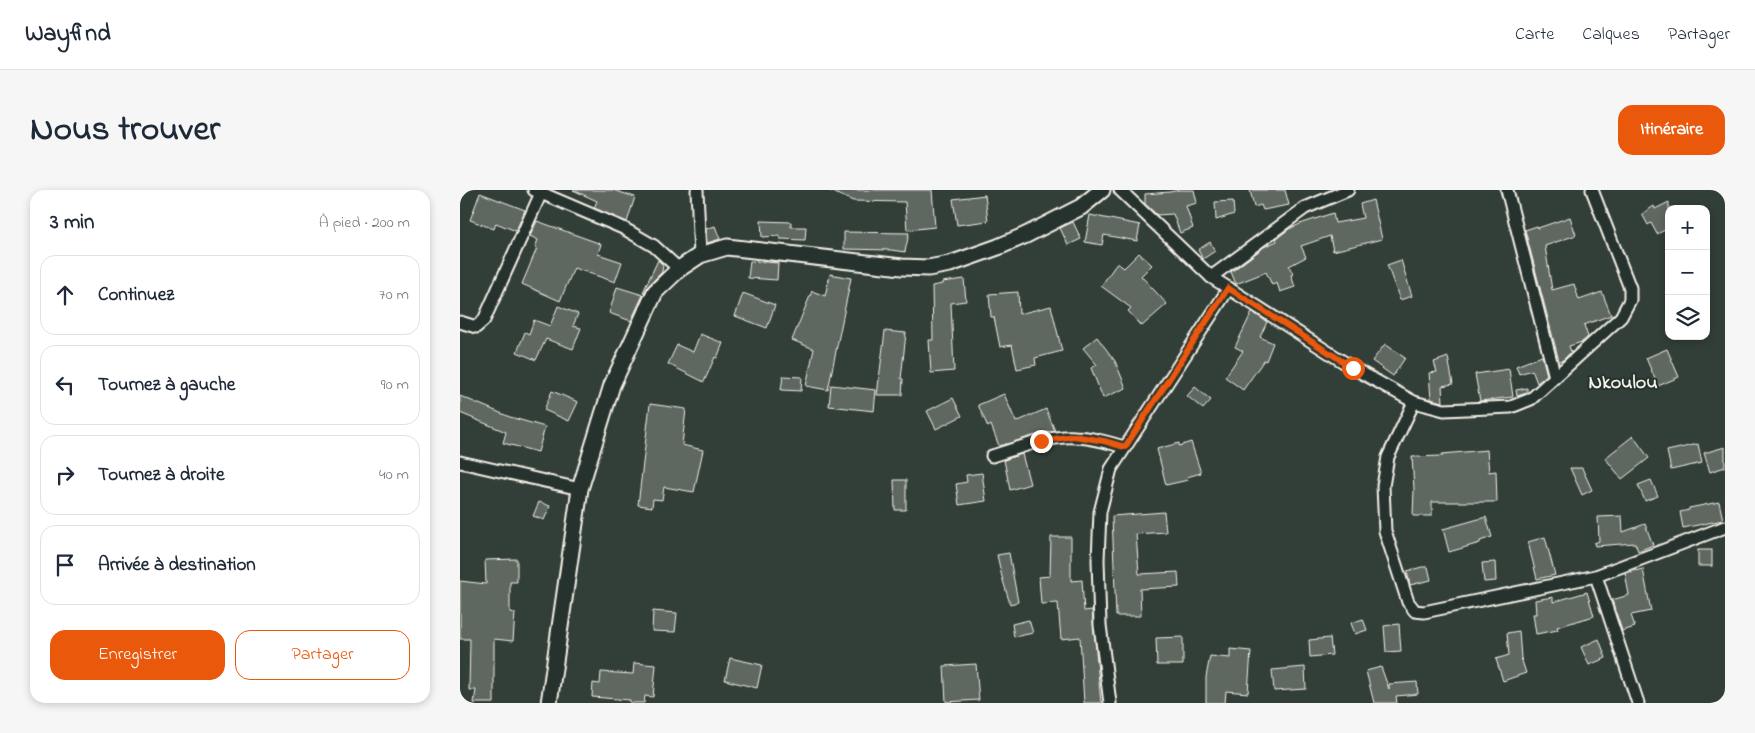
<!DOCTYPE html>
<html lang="fr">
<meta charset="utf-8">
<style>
:root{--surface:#fff;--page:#f6f6f7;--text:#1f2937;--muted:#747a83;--line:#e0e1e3;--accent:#ea580c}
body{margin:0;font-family:"Indie Flower",sans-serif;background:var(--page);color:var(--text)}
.controls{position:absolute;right:15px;top:15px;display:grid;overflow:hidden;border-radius:10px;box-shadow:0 2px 8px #0003}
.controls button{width:45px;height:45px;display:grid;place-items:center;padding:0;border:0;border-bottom:1px solid var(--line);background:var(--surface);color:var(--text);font:25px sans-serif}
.stop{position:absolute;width:15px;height:15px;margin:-11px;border:4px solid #ea580c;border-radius:50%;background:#fff}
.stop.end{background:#ea580c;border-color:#fff;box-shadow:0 1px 5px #0008}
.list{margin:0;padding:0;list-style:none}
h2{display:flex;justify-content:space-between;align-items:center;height:65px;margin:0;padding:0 20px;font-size:21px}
h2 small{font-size:16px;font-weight:400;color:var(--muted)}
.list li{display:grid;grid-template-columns:32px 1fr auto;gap:15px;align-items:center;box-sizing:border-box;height:80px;margin:0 10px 10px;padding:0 10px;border:1px solid var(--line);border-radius:15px}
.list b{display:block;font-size:19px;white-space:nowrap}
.list em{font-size:16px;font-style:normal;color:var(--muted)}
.actions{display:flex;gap:10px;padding:15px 20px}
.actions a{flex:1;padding:11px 0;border:1px solid var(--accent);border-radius:15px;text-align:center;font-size:18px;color:var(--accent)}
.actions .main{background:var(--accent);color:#fff}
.icon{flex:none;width:28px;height:28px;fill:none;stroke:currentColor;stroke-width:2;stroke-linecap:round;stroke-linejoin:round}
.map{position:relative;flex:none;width:1265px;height:513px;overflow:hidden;border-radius:15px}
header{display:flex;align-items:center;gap:30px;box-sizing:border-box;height:70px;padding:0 25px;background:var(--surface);border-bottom:1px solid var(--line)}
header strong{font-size:24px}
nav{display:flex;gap:28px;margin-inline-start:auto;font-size:18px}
.intro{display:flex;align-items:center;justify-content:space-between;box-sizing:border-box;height:120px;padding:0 30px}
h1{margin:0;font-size:35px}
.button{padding:12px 22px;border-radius:15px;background:var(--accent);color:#fff;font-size:18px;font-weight:700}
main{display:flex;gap:30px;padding:0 30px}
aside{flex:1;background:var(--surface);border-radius:15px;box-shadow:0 2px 8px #0003}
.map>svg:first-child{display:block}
.building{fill:#5f6861;stroke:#f4f1e8}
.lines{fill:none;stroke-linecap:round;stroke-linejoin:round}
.street-casing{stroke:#f4f1e8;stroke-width:15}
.secondary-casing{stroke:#f4f1e8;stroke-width:19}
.street{stroke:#26332d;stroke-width:11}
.secondary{stroke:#26332d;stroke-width:15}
.route{stroke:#ea580c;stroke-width:6}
.labels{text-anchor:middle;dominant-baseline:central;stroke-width:4;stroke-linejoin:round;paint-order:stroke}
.quarter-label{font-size:20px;font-weight:bold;fill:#f4f1e8;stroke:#26332d}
</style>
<header>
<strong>Wayfind</strong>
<nav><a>Carte</a><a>Calques</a><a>Partager</a></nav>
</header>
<div class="intro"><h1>Nous trouver</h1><a class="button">Itinéraire</a></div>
<main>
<aside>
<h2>3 min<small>À pied · 200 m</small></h2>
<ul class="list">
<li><svg class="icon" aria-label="ahead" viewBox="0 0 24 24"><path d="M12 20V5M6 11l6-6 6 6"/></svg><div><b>Continuez</b></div><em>70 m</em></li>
<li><svg class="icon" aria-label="left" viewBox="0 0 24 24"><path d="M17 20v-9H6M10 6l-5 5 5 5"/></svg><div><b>Tournez à gauche</b></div><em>90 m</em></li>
<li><svg class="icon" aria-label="right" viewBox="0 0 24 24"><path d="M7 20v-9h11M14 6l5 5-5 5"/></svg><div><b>Tournez à droite</b></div><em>40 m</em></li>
<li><svg class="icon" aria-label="arrive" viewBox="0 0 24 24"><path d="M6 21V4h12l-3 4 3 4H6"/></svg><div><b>Arrivée à destination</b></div></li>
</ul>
<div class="actions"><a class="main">Enregistrer</a><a>Partager</a></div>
</aside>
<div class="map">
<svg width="1265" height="513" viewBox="0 0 1265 513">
<rect width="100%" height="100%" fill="#323e38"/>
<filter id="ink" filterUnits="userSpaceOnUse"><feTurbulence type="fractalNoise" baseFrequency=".02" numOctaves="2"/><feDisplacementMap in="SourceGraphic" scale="10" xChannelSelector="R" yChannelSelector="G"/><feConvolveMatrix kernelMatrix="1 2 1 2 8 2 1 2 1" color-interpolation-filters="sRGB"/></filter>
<g filter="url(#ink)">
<g class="building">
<path d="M113 0H153L175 7 167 32 134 18 137 11Z"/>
<path d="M368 0H472L475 37 447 40 445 12 393 11Z"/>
<path d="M719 0H734L737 13 726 16 733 38 720 43 713 24 697 25 685 14V4L710 2Z"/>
<path d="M790 0H825L829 15 803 20 801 15 794 17Z"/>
<path d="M20 3 65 20 56 41 36 33 34 39 10 30Z"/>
<path d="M525 5 528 31 497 35 493 9Z"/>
<path d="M913 10 922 49 873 61 870 46 841 56 846 67 829 76 833 84 831 85 835 97 820 102 817 93 812 95 806 82 776 94 771 82 804 57 817 51 816 49 829 39 840 34 873 23 875 33 903 28 900 14Z"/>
<path d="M773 11 774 24 756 30 755 12Z"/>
<path d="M1209 12V38L1197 44 1191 33 1188 35 1182 24 1194 16 1195 19Z"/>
<path d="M630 25 680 35 677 51 644 45 642 55 625 52Z"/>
<path d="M1110 27 1116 45 1085 56 1092 100 1114 94 1119 110 1142 102 1151 125 1124 135 1128 147 1122 152 1109 156 1111 162 1103 170 1099 171 1065 40 1077 36 1078 38Z"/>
<path d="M77 31 141 54 138 64 162 72 155 92 114 78 100 111 62 94 77 58 75 57 78 50 70 46Z"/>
<path d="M301 31 331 32V37H346L345 50 320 49V46L302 47Z"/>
<path d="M613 32 621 49 608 55 600 38Z"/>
<path d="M255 36 260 49 247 53 246 39Z"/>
<path d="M384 42 449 43 445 62 431 60 384 59Z"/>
<path d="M750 52 755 61 743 69 738 60Z"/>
<path d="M679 63 692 75 681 86 707 114 682 136 668 121 671 118 641 96 657 73 664 78Z"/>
<path d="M198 70 203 75 202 82 188 96 184 103 183 102Z"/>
<path d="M941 70 952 106 940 110 927 75Z"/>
<path d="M290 71 318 73 317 90 288 88Z"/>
<path d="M370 84 391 88 368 200 346 196 354 159 332 150 352 101 365 106Z"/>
<path d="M504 89 506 111 491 113 494 181 471 183 469 150H473L472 96 482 94V92Z"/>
<path d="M157 97 183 105 171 131 149 123Z"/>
<path d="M558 102 559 124 591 116 602 161 575 168 576 175 557 179 552 155 540 157 534 127H531L529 104Z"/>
<path d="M283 103 315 115 307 138 275 126Z"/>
<path d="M98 116 118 124 113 136 121 138 113 159 86 149 76 170 57 162 65 142 69 144 74 130 90 136Z"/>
<path d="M792 122 807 132 800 147 813 153 806 171 804 170 783 200 765 187 783 161 775 157Z"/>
<path d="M425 141 446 143 441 189H443L442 205H417Z"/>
<path d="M240 144 263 153 257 168 255 167 244 192 208 174 217 155 233 162Z"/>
<path d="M637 147 655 171 666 198 643 208 631 178 637 175 623 158Z"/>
<path d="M925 154 945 168 933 186 912 171Z"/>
<path d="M1207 159 1219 187 1198 196 1186 168Z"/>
<path d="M1082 166 1087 185 1077 193 1072 180 1059 184 1056 176Z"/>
<path d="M988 167 993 194 982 196 983 212H982L971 209 969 183 977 182 974 172Z"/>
<path d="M1049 179 1053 207 1020 211 1015 184Z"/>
<path d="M323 186 342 187 341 201 321 200Z"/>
<path d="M371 195 416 200 414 221 369 216Z"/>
<path d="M735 197 751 210 743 219 727 206Z"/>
<path d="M1067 198V203L1057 206 1056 200Z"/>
<path d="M92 201 118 212 109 231 84 220Z"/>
<path d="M544 204 556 232 586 219 595 241 539 256 531 235 528 237 518 215Z"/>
<path d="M0 206 50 227 85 237 78 262 43 253 46 242 0 223Z"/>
<path d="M493 208 502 226 476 239 467 221Z"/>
<path d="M190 214 226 219 222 255 243 260 234 302 204 297 202 310 193 309 192 317 178 315Z"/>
<path d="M1173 246 1189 268 1162 289 1145 268Z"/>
<path d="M731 252 741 283 727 287 728 290 706 295 697 259 719 253V256Z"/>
<path d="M1238 254 1242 273 1211 280 1207 261Z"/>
<path d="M1265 257V277L1250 282 1244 263Z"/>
<path d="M1027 260 1029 282 1036 281 1037 312H972V326H953L954 299 952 267 982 266V264Z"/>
<path d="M562 264 570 294 550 300 544 270Z"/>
<path d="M1110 278H1122L1132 300 1122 305Z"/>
<path d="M522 283 526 311 499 315 496 294 507 292 506 285Z"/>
<path d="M434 290H446V320H435Z"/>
<path d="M1191 290 1198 306 1185 311 1178 295Z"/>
<path d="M79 312 90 316 84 330 73 326Z"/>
<path d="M1259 312 1263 330 1223 338 1220 322 1229 320V318Z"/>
<path d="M704 322 706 342 676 344 679 384 718 382 719 397 680 399 681 426H656L652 326Z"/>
<path d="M1162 326 1163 342 1185 334 1193 355 1178 361 1175 353 1135 356 1134 353 1139 351 1138 327Z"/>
<path d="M1026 327 1032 347 1020 351V353L989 362 983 339Z"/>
<path d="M591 347H611V391L622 390 624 421 632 420 641 513H624L620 447 601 449 598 413 581 414 579 387 590 386Z"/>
<path d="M1085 347 1095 385 1077 389 1068 352Z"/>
<rect x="1238" y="360" width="14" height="16"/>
<path d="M549 363 558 412 550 414 542 387 537 365Z"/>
<path d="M57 369V392H50V422L55 423 53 451 34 449V513H14L16 500H9L10 449H0V391L26 394 25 370Z"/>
<path d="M1035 372 1036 391 1024 392 1022 373Z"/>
<path d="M962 377H968L971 390 950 395 947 381Z"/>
<path d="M1183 379 1191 421 1171 425 1175 437 1162 441 1152 410 1169 405 1165 383Z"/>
<path d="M1127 402 1134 426 1097 437 1098 440 1076 444 1073 424H1076L1075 410 1093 407V412Z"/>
<path d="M193 421 217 423 215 442 192 441Z"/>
<path d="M903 429 907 440 895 444 891 433Z"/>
<path d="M569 430 573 443 554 447 552 434Z"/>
<path d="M939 434 941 461 926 462 924 436Z"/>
<path d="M1059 441 1061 468 1066 483 1043 491 1036 469 1049 465 1047 443Z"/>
<path d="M723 447V475H697L696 448Z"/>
<path d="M870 448 872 465 850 467 849 450Z"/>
<path d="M1139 449 1146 468 1129 475 1121 457Z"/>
<path d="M770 459 791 461 788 503 766 501 765 513H746V487L750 466 770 468Z"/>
<path d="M270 468 302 475 297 498 265 490Z"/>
<path d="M174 473 196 475 193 507 185 506 184 513H170V510L132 507 133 493 140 494 141 482 173 484Z"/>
<path d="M516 474 519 510 486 512 484 476Z"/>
<path d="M845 477 846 499 814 501 812 480Z"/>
<path d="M921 477 929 499V494L957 492 958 504 936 506 937 513H914L906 481Z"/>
</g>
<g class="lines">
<g class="street-casing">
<g id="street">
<path d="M74 0 163 38 194 56 219 79"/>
<path d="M237 0 240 65"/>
<path d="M660 0 751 87 893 178 954 212 984 220 1051 217 1071 209 1161 127 1170 110V98L1132 0"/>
<path d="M1047 0 1095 187"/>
<path d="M751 87 845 18 888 0"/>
<path d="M0 132 16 137 24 130 81 3"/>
<path d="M954 212 928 267 923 296 925 341 948 412 955 421 964 422 1136 386 1265 337"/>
<path d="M532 266C556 259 590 245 615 247 632 247 649 253 665 257"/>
<path d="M0 272 120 299"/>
<path d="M1136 386 1178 513"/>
<path d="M650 513 640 435 638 370 640 322 651 279 769 98"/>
</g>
</g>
<g class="secondary-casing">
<path id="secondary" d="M89 513 120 299 152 195 195 102 219 79 240 65 267 57 442 77 468 78 490 74 538 57 566 45 621 17 642 0"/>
</g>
<use href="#street" class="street"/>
<use href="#secondary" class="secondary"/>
</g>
</g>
<g class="lines" filter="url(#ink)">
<path class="route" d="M581 251 614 246 644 251 665 257 768 98 893 178"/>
</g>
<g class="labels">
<g class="quarter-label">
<text x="1163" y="193">Nkoulou</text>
</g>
</g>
</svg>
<div class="controls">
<button>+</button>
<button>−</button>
<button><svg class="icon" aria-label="layers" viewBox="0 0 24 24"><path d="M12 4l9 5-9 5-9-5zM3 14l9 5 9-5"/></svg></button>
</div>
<div class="stop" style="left:893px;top:178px"></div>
<div class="stop end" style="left:581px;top:251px"></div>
</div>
</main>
